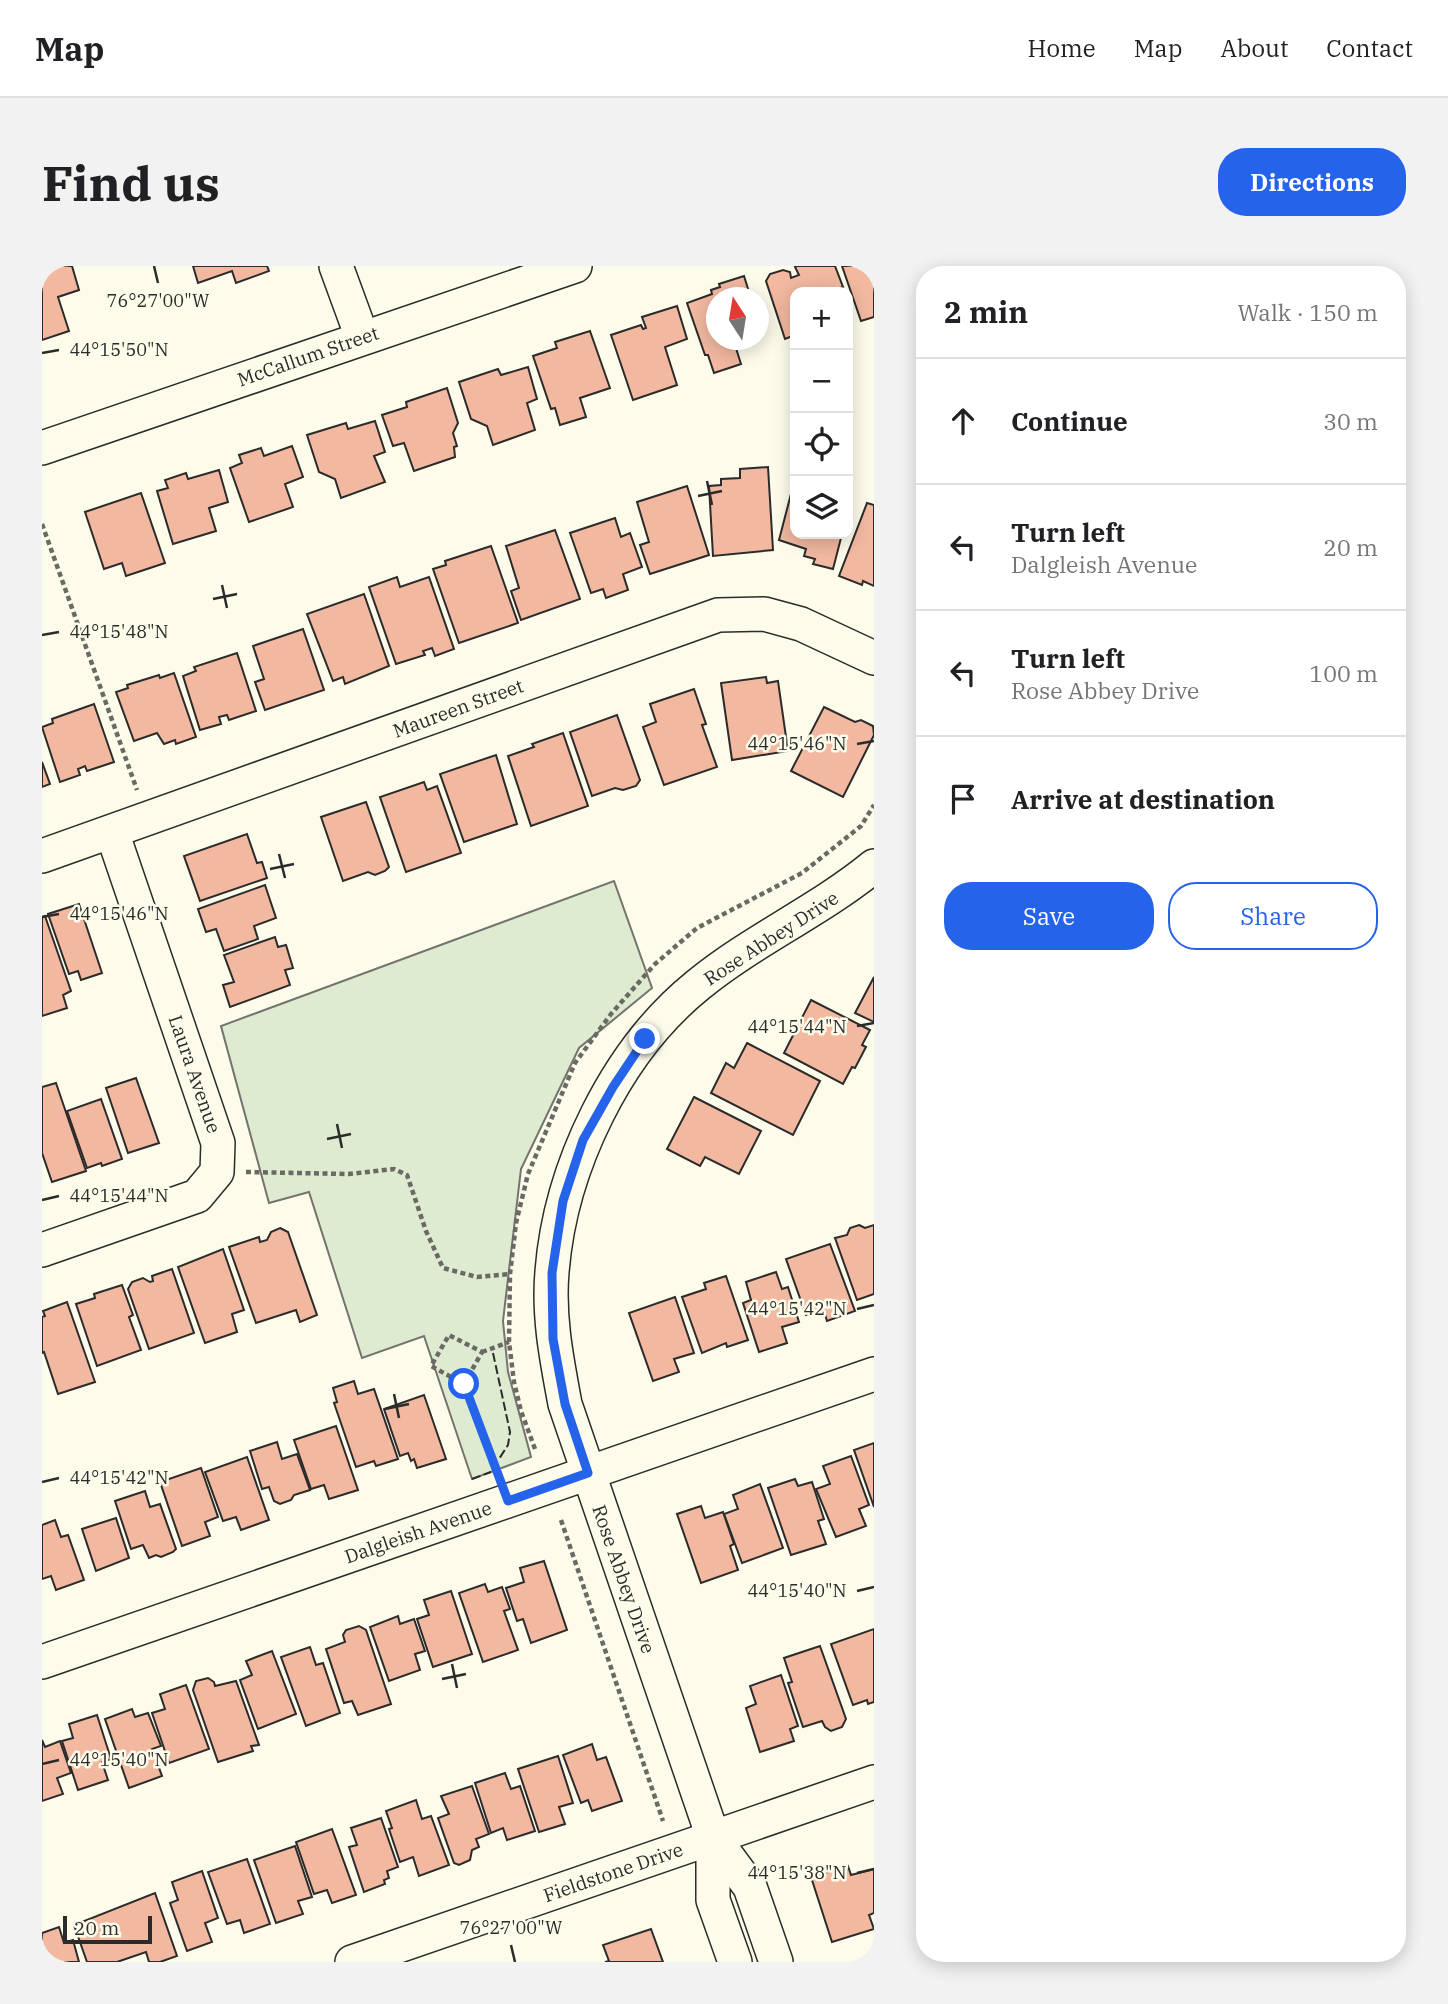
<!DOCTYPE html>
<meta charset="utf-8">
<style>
:root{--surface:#fff;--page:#f2f2f2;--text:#202124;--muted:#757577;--line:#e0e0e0;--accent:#2563eb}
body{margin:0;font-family:"IBM Plex Serif",serif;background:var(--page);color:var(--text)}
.controls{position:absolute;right:21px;top:21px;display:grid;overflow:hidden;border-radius:14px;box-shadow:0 4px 18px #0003}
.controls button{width:63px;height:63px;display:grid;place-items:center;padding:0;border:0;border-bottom:2px solid var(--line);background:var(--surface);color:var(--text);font:35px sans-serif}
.compass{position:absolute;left:664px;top:21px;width:63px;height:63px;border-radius:50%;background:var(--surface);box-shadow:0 4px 18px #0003;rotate:348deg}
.scale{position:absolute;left:21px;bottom:18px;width:89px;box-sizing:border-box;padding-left:7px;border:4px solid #2b2b2b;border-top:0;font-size:19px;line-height:24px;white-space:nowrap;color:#2b2b2b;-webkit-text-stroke:5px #fdfbea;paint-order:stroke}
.stop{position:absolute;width:21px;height:21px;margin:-16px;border:5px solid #2563eb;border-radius:50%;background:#fff}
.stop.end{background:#2563eb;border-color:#fff;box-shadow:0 2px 7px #0008}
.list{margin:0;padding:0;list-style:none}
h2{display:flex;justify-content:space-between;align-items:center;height:91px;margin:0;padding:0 28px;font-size:30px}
h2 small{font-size:23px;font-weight:400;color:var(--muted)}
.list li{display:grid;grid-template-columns:46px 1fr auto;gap:21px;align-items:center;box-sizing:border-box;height:126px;padding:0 28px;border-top:2px solid var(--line)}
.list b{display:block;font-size:26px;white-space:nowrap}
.list p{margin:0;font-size:23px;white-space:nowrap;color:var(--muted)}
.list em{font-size:23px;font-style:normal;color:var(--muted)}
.actions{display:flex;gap:14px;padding:21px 28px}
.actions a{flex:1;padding:16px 0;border:2px solid var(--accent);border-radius:28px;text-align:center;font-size:24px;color:var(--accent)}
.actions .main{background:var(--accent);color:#fff}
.icon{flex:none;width:38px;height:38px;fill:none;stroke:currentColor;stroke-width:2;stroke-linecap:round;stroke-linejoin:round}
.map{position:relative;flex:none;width:832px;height:1696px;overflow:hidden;border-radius:28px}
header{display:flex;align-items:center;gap:42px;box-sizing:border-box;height:98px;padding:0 35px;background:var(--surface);border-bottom:2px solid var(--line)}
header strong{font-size:33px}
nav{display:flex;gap:38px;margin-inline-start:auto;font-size:24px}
.intro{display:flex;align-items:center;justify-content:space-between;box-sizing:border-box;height:168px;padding:0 42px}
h1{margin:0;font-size:49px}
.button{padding:18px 32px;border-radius:28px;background:var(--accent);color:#fff;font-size:24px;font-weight:700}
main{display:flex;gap:42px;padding:0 42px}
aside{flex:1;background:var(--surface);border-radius:28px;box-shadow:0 4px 18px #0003}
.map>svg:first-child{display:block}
.green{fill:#deebd1;stroke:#74746e;stroke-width:2}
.building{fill:#f2b8a0;stroke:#2b2b2b;stroke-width:2}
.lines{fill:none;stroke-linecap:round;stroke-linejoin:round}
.minor-casing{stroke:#2b2b2b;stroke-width:36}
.path{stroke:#6a6964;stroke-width:4.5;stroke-dasharray:5 3.5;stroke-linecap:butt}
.minor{stroke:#fdfbea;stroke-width:33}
.fence{stroke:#2b2b2b;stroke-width:2;stroke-dasharray:9 3.5;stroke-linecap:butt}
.route{stroke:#2563eb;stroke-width:9}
.ticks{fill:none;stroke:#2b2b2b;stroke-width:2.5}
.labels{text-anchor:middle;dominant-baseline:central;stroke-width:5;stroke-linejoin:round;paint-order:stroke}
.street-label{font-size:19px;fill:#2b2b2b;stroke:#fdfbea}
.ticks-label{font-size:18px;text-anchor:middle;fill:#2b2b2b;stroke:#fdfbea;stroke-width:5;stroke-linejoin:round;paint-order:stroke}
</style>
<header>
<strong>Map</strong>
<nav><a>Home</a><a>Map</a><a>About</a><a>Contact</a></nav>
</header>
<div class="intro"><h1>Find us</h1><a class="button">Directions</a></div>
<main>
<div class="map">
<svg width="832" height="1696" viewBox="0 0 832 1696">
<rect width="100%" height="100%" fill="#fdfbea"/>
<path class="green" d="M572 615 610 722 537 782 479 903 461 1055 466 1106 489 1191 430 1213 382 1070 320 1092 267 926 227 937 179 760Z"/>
<g class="building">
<path d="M0 0H30L37 24 16 31 27 65 0 74Z"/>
<path d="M151 0H225L227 5 194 17 190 5 156 17Z"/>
<path d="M755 0H793L801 21 786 26H753V69L743 73 724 15 728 8 741 4 748 6 749 12 757 9 753 1Z"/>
<path d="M800 0H832V51L819 55Z"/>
<path d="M702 10 707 26 701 27 703 32H674V74H712L693 79 699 98 672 107 666 89H663L645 37 670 28 669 24 678 21 677 18Z"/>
<path d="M635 40 645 73 623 81 635 119 591 134 569 69 599 59 601 63 604 62 600 51Z"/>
<path d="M548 65 568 122 538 132 544 151 518 159 513 142 509 143 491 90 515 82 513 76Z"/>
<path d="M486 101 495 133 485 137 493 164 451 179 445 160 429 153 417 116 456 103 459 109Z"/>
<path d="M405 122 416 157 411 167 415 180 412 181 413 191 372 205 362 177 351 180 340 149 365 141 364 136Z"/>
<path d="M333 155 343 186 332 190 343 216 299 232 293 213 277 206 265 169 304 157 306 163Z"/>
<path d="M250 180 261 211 243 218 251 241 207 256 188 202 200 197 197 189 219 182 222 190Z"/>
<path d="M726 201 731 284 671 290 667 220 679 219V213L698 212V203Z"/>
<path d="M177 204 186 236 167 242 174 265 131 278 115 225 126 222 123 214 144 207 146 213Z"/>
<path d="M645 220 667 289 608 308 598 279 607 276 595 236Z"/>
<path d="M751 220H753V268H800L791 303 771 298 773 293 762 290 764 283 737 274Z"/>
<path d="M99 227 123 297 84 310 80 297 62 303 43 246Z"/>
<path d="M825 237 832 239V320L821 315 820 319 797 310Z"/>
<path d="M573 252 579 271 588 267 600 301 581 308 586 324 564 332 561 323 549 327 528 267Z"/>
<path d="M513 264 538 333 479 354 469 325 477 322 464 280Z"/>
<path d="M449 280 476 357 417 377 391 303 404 299 403 295Z"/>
<path d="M355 311 358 321 387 311 412 383 393 390 390 382 381 385 383 389 354 398 327 321Z"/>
<path d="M322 328 347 400 303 418 301 411 291 415 265 348Z"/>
<path d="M261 363 282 424 223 444 213 416 222 413 211 380Z"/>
<path d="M195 387 214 445 187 454 185 449 177 451 179 458 158 464 141 410 154 405 152 401Z"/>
<path d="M132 407 154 471 134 478 133 474 122 478 115 467 92 475 74 426 86 422 85 419 117 409 118 412Z"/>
<path d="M724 411 725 417 736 415 746 485 690 494 679 417Z"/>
<path d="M652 423 664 458 660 459 675 501 622 519 601 461 614 456 608 438Z"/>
<path d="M52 438 72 496 45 505 43 500 36 503 38 509 18 516 0 461 11 457 10 453Z"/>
<path d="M782 441 813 456 819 454 831 460 832 469 801 531 749 505Z"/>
<path d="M575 449 598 514 594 520 581 524 573 522 550 530 528 466Z"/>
<path d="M521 467 546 540 489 560 466 490 492 481 490 478Z"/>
<path d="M454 489 475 558 422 576 398 508Z"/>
<path d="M0 496 8 518 0 521Z"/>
<path d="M382 516 385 524 395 520 419 587 364 606 338 531Z"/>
<path d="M324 536 347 601 343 605 333 609 326 606 301 615 279 551Z"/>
<path d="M205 568 215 597 220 596 225 612 158 635 142 590Z"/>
<path d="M223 619 234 652 212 660 216 673 182 685 174 663 164 666 156 643Z"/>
<path d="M37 638 60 707 39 714 36 705 27 708 6 648Z"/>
<path d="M3 650 29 725 21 729 25 742 0 750V651Z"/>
<path d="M233 671 236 681 244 679 251 702 243 704 248 719 188 741 181 719 192 716 182 689Z"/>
<path d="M832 711V756L813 747Z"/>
<path d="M769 734 828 764 820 779 824 781 813 802 810 801 801 818 742 787Z"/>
<path d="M705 777 778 815 751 869 669 827 684 797 692 802Z"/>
<path d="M94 812 117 877 86 887 64 822Z"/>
<path d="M14 817 44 905 10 916 0 887V821Z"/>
<path d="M652 831 719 865 697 908 663 891 658 900 625 883Z"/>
<path d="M59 833 80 893 60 900 59 897 45 902 25 845Z"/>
<path d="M817 959 823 962 832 959V1028L815 1034 793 972 805 969 808 962Z"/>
<path d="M238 962 246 966 275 1049 258 1056 254 1044 214 1057 187 981 217 971 218 976 225 974 229 966Z"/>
<path d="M788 978 813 1045 785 1055 781 1042 764 1049 744 993Z"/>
<path d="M181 983 202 1044 190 1048 195 1066 163 1077 136 1001Z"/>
<path d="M130 1003 152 1067 107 1083 86 1023 90 1016 101 1012 108 1016 111 1015 110 1010Z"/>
<path d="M734 1006 740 1023 746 1021 757 1056 740 1061 745 1077 717 1086 701 1037 709 1034 704 1016Z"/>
<path d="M684 1010 706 1074 685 1081 684 1077 660 1087 640 1031 664 1023 662 1017Z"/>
<path d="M80 1019 91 1049 87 1051 99 1084 55 1100 34 1038 53 1032 52 1028Z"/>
<path d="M633 1031 652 1087 632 1093 637 1106 611 1115 587 1047Z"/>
<path d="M25 1036 53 1116 16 1128 2 1086 0 1087V1051L3 1050 1 1045Z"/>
<path d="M312 1115 316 1128 332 1123 356 1193 334 1200 332 1195 314 1201 292 1137 295 1136 291 1122Z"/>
<path d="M382 1129 404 1193 375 1202 372 1193 369 1195 366 1187 358 1190 342 1143Z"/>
<path d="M294 1160 316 1224 287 1233 282 1219 269 1223 252 1174Z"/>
<path d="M235 1176 240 1193 255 1188 268 1224 252 1229 249 1234 238 1238 232 1235 227 1221 220 1223 208 1185Z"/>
<path d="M832 1177V1241L812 1184Z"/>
<path d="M809 1190 827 1239 817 1243 824 1260 794 1271 774 1223 788 1218 781 1200Z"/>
<path d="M205 1191 227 1254 199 1264 194 1251 181 1255 163 1206Z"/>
<path d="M159 1202 176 1251 163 1256 168 1270 140 1280 118 1216Z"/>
<path d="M753 1213 756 1220 770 1216 782 1253 776 1255 784 1278 749 1289 726 1222Z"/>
<path d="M718 1218 741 1282 700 1297 682 1248 696 1243 691 1229Z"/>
<path d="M103 1225 108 1241 118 1238 134 1283 131 1286 119 1291 114 1289 107 1292 101 1279 89 1283 73 1235Z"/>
<path d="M659 1240 663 1252 681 1246 692 1278 688 1280 696 1304 659 1317 635 1248Z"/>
<path d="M74 1252 87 1292 54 1305 40 1263Z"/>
<path d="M13 1254 19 1271 26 1269 42 1314 14 1324 9 1310 0 1313V1259Z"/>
<path d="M502 1295 525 1364 489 1377 481 1353 475 1355 464 1322 482 1316 478 1302Z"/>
<path d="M443 1318 446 1326 460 1321 468 1343 462 1345 476 1384 441 1396 417 1327Z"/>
<path d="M409 1325 430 1388 391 1401 375 1353 387 1349 382 1334Z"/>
<path d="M356 1350 358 1358 372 1353 383 1385 373 1388 378 1404 347 1415 328 1361Z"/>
<path d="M317 1360 324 1364 349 1438 316 1449 310 1435 302 1437 284 1383 303 1376 301 1369 304 1364Z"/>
<path d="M832 1363V1436L826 1438 825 1434 811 1439 789 1378Z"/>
<path d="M778 1380 804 1453 800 1461 789 1465 783 1461 780 1455 761 1461 746 1417 750 1416 742 1392Z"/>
<path d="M268 1381 274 1399 281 1397 298 1447 264 1460 239 1391Z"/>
<path d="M230 1385 254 1448 216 1463 198 1414 210 1409 204 1395Z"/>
<path d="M739 1409 756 1460 748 1463 752 1475 718 1486 704 1442 714 1438 708 1420Z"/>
<path d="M166 1412 172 1416 173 1420 194 1415 217 1479 209 1480 211 1485 176 1496 151 1424 154 1415Z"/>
<path d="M144 1419 167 1483 127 1497 110 1447 123 1443 118 1428Z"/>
<path d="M90 1443 93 1451 106 1447 119 1480 110 1483 120 1510 87 1522 63 1453Z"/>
<path d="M55 1449 69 1493 60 1496 66 1514 36 1524 20 1475 31 1472 27 1458Z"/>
<path d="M0 1474 3 1481 18 1475 29 1507 15 1512 21 1528 0 1535Z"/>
<path d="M550 1478 555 1494 564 1491 580 1535 550 1545 546 1534 539 1537 521 1489Z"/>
<path d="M516 1490 531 1537 517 1541 523 1558 497 1566 476 1503Z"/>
<path d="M463 1507 469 1523 478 1520 493 1565 465 1574 461 1562 449 1567 433 1517Z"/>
<path d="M430 1520 447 1568 434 1573 437 1581 430 1584 428 1594 417 1599 412 1597 396 1552 407 1548 399 1530Z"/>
<path d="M374 1534 380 1553 389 1550 407 1599 377 1610 371 1591 358 1596 347 1563 350 1562 344 1545Z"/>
<path d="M339 1552 356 1601 345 1605 347 1612 342 1614 343 1618 322 1626 307 1581 315 1579 309 1562Z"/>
<path d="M290 1563 314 1629 290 1637 285 1624 272 1628 254 1576Z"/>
<path d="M253 1580 270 1631 256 1635 261 1648 234 1657 212 1594Z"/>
<path d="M205 1593 228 1658 202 1667 198 1654 185 1658 166 1606Z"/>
<path d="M806 1600 809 1609 832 1603V1647L827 1649 832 1663 790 1676 769 1611Z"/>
<path d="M160 1605 176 1652 163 1657 170 1676 145 1685 128 1637 136 1634 130 1616Z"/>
<path d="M113 1627 135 1690 118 1696H107L104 1686 75 1696H45L32 1659Z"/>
<path d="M17 1661 22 1677 31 1674 37 1696H0V1667Z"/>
<path d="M609 1663 621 1696H563L567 1695 561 1679Z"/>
</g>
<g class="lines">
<g class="minor-casing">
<g id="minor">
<path d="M294 0 320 71"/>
<path d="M0 182 533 0"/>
<path d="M0 590 676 349 722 348 759 358 832 392"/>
<path d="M0 984 155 930 175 906 176 877 70 566"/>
<path d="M0 1396 832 1108"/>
<path d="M671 1571V1634L693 1696"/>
<path d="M310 1696 832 1516"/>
<path d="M734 1696 708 1621 671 1571 523 1138C515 1095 506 1051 510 1006 518 902 574 785 656 719 711 674 777 645 832 600"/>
</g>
</g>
<g class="path">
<path d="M0 258 95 524"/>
<path d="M204 906 307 908 352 903 365 909 384 965 401 1002 435 1011 468 1008"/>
<path d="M440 1086 467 1076"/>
<path d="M422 1118 440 1086 407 1069 389 1100 422 1118 456 1208"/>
<path d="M493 1183 479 1145 472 1116 467 1076 468 1008 474 957 486 908 533 797 569 748 613 698 655 662 760 607 819 560 832 539"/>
<path d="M519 1254 621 1555"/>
</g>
<use href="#minor" class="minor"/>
<g class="fence">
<path d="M451 1087 468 1166 466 1179 457 1193"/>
<path d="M430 1213 449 1206"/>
</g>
</g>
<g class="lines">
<path class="route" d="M422 1118 466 1235 546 1207 523 1138 511 1073 510 1007 521 935 541 874 571 821 603 773"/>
</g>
<path class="ticks" d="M112 0 116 17M0 87 17 84M665 215 670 239M656 230 680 225M180 319 185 342M171 333 195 328M0 369 17 366M815 478 832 475M237 588 243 612M228 603 252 598M0 651 17 648M815 760 832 757M295 858 300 882M285 873 309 868M0 934 17 930M815 1043 832 1039M352 1128 357 1152M343 1143 367 1138M0 1216 17 1212M815 1325 832 1321M410 1398 415 1422M400 1413 424 1408M0 1498 17 1494M815 1607 832 1603M469 1679 473 1696"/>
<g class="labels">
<g class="street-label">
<text transform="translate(266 90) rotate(-19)">McCallum Street</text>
<text transform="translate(416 442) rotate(-20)">Maureen Street</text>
<text transform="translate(729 672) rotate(-33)">Rose Abbey Drive</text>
<text transform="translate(153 808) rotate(71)">Laura Avenue</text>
<text transform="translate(376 1266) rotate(-19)">Dalgleish Avenue</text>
<text transform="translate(582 1313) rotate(71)">Rose Abbey Drive</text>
<text transform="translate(571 1606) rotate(-19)">Fieldstone Drive</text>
</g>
</g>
<g class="ticks-label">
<text x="116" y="41">76°27'00"W</text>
<text x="77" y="90">44°15'50"N</text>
<text x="77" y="372">44°15'48"N</text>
<text x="755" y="484">44°15'46"N</text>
<text x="77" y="654">44°15'46"N</text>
<text x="755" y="767">44°15'44"N</text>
<text x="77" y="936">44°15'44"N</text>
<text x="755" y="1049">44°15'42"N</text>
<text x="77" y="1218">44°15'42"N</text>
<text x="755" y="1331">44°15'40"N</text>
<text x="77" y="1500">44°15'40"N</text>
<text x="755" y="1613">44°15'38"N</text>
<text x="469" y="1668">76°27'00"W</text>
</g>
</svg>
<div class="controls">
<button>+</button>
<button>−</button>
<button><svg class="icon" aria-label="locate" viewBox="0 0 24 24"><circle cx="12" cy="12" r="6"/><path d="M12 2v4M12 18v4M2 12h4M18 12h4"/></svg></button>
<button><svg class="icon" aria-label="layers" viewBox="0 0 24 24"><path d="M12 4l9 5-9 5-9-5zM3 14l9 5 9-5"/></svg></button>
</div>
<svg class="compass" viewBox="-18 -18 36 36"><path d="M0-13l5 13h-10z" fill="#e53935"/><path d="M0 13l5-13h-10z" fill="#757577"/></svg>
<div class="scale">20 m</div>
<div class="stop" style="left:422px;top:1118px"></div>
<div class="stop end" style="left:603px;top:773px"></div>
</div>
<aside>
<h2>2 min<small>Walk · 150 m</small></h2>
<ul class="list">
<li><svg class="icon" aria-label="ahead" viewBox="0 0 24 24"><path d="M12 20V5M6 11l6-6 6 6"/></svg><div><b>Continue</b></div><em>30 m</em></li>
<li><svg class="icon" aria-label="left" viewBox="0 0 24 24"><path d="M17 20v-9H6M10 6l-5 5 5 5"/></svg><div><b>Turn left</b><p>Dalgleish Avenue</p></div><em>20 m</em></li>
<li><svg class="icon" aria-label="left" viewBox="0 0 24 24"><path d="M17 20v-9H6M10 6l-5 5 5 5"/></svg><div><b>Turn left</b><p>Rose Abbey Drive</p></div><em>100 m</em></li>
<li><svg class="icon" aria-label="arrive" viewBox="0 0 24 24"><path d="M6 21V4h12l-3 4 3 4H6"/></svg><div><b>Arrive at destination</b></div></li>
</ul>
<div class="actions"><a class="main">Save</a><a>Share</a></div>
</aside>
</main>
